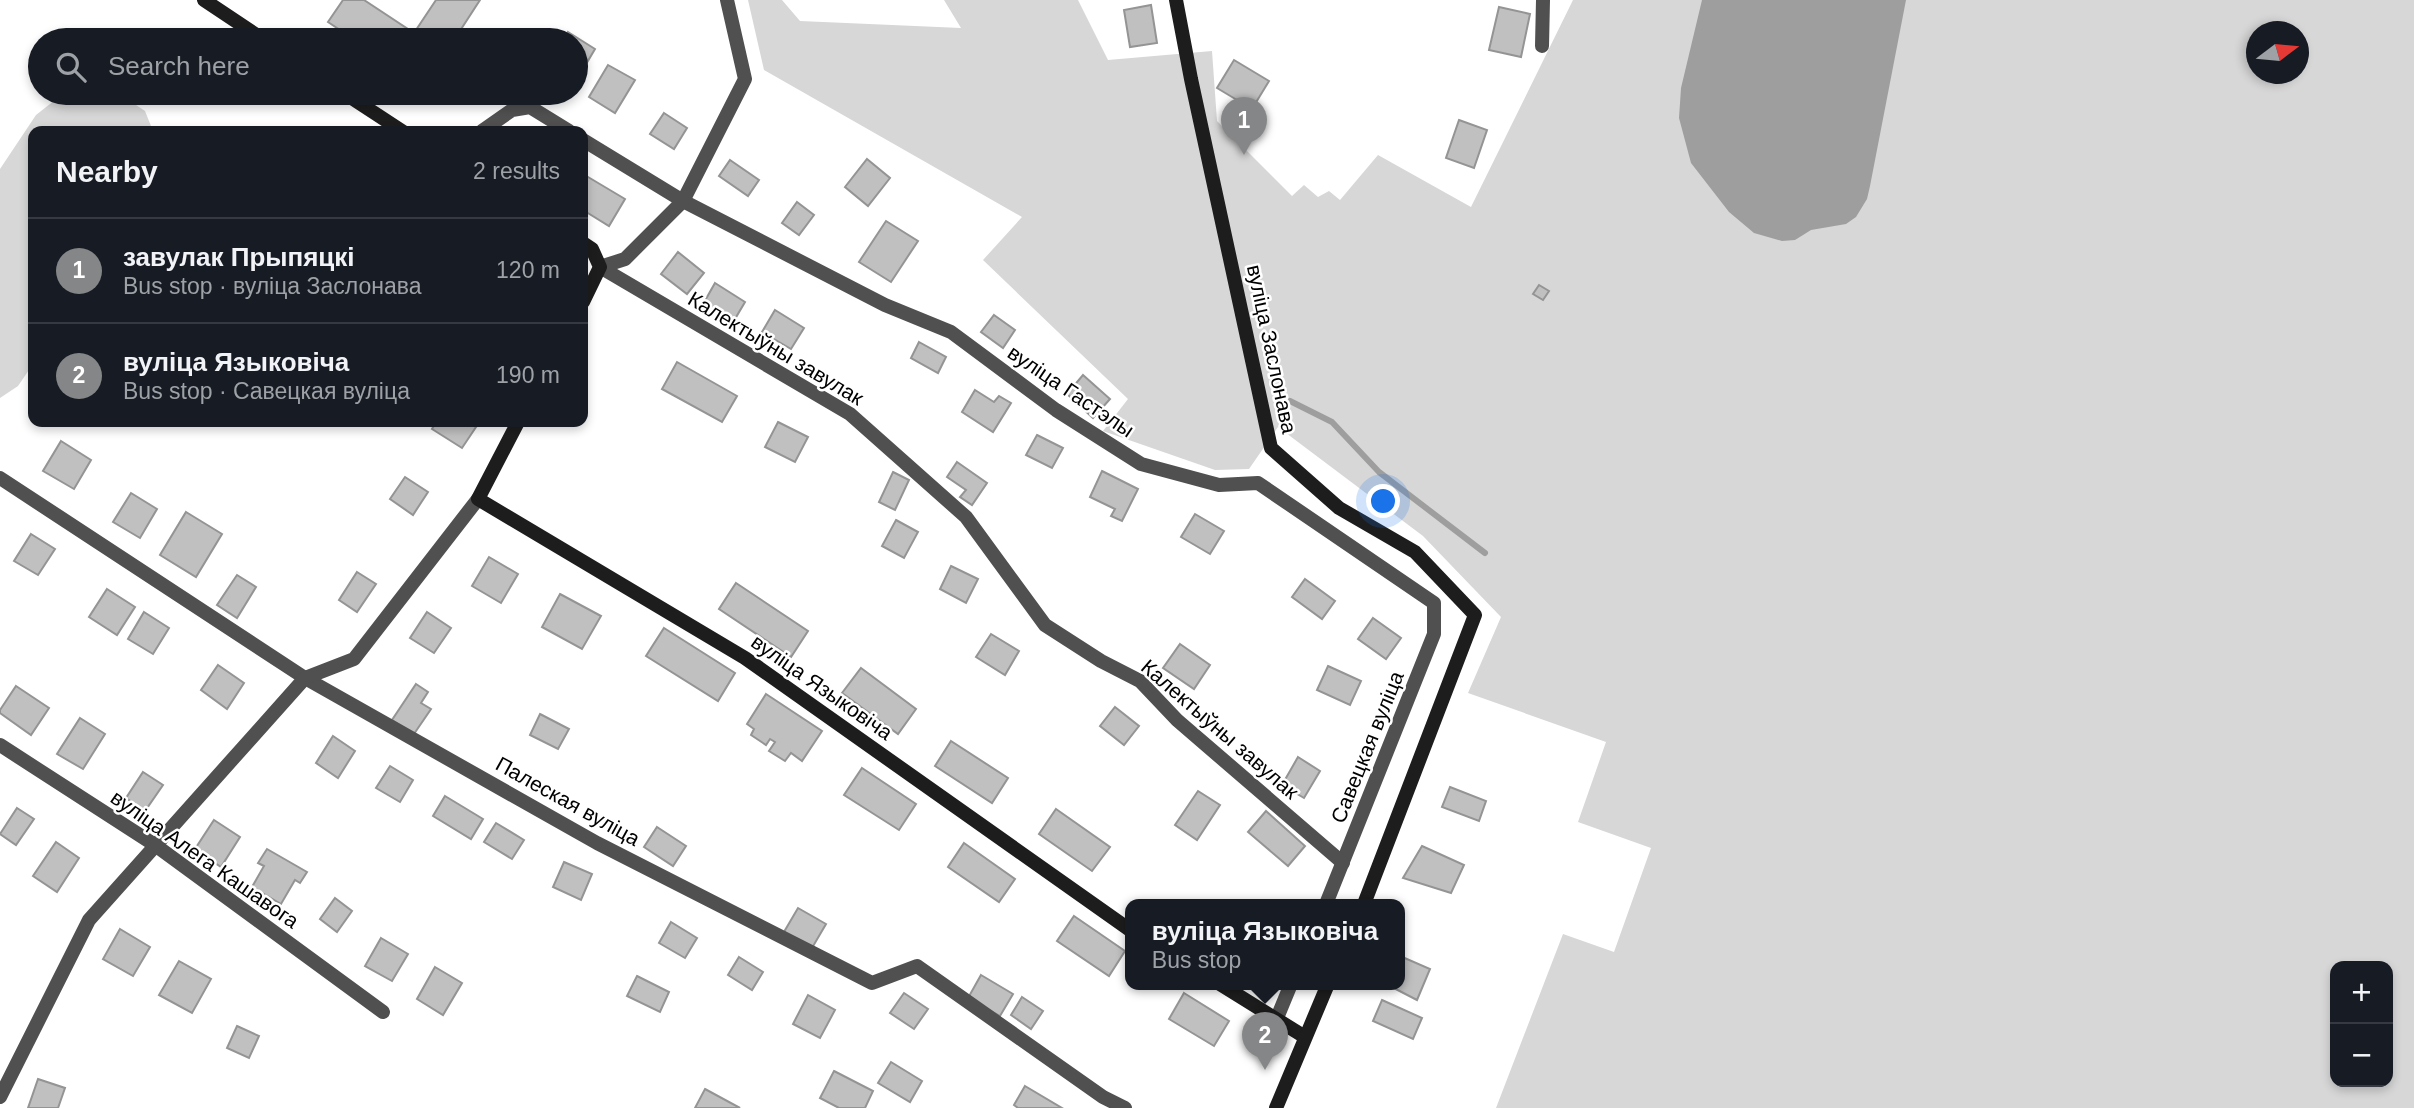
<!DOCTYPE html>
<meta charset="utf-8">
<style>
:root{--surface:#171b24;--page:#20242c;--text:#f1f3f6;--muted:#9ea1a6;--line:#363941;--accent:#858687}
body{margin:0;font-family:Helvetica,sans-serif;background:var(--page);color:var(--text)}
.controls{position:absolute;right:21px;bottom:21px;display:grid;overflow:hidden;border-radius:14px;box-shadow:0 4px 10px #0003}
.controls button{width:63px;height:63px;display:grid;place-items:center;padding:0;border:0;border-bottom:2px solid var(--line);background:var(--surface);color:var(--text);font:35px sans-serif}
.compass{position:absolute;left:2246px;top:21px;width:63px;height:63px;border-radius:50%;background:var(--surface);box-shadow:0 4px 10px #0003;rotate:74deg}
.you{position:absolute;left:1384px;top:502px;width:24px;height:24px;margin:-18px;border:5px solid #fff;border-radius:50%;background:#1a73e8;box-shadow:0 0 0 10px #1a73e833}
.badge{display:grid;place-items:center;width:46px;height:46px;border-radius:50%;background:var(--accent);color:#fff;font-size:23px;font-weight:700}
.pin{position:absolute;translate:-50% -58px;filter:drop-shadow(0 2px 4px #0008)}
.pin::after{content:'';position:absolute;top:37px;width:24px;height:21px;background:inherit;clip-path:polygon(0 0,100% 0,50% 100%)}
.popup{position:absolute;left:1125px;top:899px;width:280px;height:91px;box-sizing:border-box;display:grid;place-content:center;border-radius:14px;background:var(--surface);filter:drop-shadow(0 2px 5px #0005);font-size:23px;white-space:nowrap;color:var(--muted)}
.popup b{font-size:26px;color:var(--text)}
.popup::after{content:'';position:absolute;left:50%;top:100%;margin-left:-14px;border:14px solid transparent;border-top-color:var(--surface)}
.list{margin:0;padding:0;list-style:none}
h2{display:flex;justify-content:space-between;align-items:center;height:91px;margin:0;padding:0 28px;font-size:30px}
h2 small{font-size:23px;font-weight:400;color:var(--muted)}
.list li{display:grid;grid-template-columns:46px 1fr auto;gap:21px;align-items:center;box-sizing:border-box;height:105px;padding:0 28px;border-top:2px solid var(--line)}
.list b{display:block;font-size:26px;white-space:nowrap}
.list p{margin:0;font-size:23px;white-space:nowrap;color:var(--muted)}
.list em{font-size:23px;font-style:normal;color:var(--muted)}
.icon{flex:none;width:38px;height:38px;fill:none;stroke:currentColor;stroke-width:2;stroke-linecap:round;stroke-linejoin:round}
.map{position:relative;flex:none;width:2414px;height:1108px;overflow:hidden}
.search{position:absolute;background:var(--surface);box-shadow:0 4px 10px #0003;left:28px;top:28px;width:560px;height:77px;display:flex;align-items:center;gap:18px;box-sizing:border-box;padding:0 24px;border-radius:38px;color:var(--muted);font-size:26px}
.panel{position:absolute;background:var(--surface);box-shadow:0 4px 10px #0003;left:28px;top:126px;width:560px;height:301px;border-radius:14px}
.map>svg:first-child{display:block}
.green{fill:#d7d7d7;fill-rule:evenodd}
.water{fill:#9e9e9e}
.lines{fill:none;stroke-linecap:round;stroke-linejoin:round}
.stream{stroke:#9e9e9e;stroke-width:6}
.building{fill:#c0c0c0;stroke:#949494;stroke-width:2}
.street{stroke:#505050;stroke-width:14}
.secondary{stroke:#1d1d1d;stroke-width:14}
.labels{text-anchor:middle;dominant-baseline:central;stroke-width:5;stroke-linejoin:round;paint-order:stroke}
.street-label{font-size:21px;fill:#000;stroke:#fff}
</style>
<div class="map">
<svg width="2414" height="1108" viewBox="0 0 2414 1108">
<rect width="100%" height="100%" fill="#fff"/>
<g class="green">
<path d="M748 0H782L800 21 961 28 944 0H1078L1108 60 1212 51 1217 121 1292 196 1304 185 1318 197 1329 191 1340 200 1378 155 1471 207 1573 0H2414V1108H1496L1563 934 1614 952 1651 848 1578 822 1606 742 1468 693 1501 617 1423 536 1278 427 1249 469 1215 470 1103 431 1128 399 983 260 1022 217 764 70ZM2256 32H2298V74H2256ZM2335 966H2388V1082H2335Z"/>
<path d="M64 93H118L145 111 153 131H33V364L18 386 0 398V169L36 115Z"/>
</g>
<path class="water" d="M1702 0H1906L1870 186 1867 199 1856 217 1846 224 1811 230 1795 240 1782 241 1754 233 1729 212 1691 163 1679 118 1681 88Z"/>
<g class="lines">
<path class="stream" d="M1290 401 1332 422 1379 472 1485 553"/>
</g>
<g class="building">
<path d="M343 0H364L414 33 409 40H355L328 22Z"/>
<path d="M436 0H480L454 40H424L414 33Z"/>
<path d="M1151 5 1157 43 1130 47 1124 10Z"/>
<path d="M1499 7 1530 14 1521 57 1489 50Z"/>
<path d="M568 32 595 49 576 81V40H563Z"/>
<path d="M1234 60 1269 81 1252 109 1217 88Z"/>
<path d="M608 65 635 80 615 113 589 97Z"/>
<path d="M664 113 687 128 674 149 650 134Z"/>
<path d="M1459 120 1487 130 1474 168 1446 158Z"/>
<path d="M867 159 890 178 868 206 845 187Z"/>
<path d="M730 160 759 180 748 196 719 176Z"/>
<path d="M583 174 625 199 609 226 583 210Z"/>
<path d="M797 202 814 215 799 235 782 223Z"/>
<path d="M886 221 918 241 891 282 859 262Z"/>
<path d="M678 252 704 273 687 294 661 274Z"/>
<path d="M715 283 745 302 732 324 702 306Z"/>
<path d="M1539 285 1549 291 1543 300 1533 294Z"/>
<path d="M775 310 804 328 791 349 762 332Z"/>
<path d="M994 315 1015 330 1003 348 981 332Z"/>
<path d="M919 342 946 357 938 373 911 358Z"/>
<path d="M677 362 737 396 722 422 662 389Z"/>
<path d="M1083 375 1110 399 1093 418 1067 394Z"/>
<path d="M975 390 994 402 999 396 1011 403 993 432 962 412Z"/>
<path d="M436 422H468L476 427 462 448 432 429Z"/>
<path d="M778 422 808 437 795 462 765 447Z"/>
<path d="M1037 435 1063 448 1052 468 1026 455Z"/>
<path d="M61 441 91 460 74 489 43 471Z"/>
<path d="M957 462 987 483 972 505 960 497 966 490 947 477Z"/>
<path d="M1102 471 1138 489 1122 521 1111 516 1115 509 1090 497Z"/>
<path d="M893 472 909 480 895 510 879 502Z"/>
<path d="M405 477 428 492 413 515 390 499Z"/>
<path d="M131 493 157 509 140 538 113 522Z"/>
<path d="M186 512 222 534 196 577 160 555Z"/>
<path d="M1195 514 1224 531 1210 554 1181 537Z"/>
<path d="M896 520 918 532 904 558 882 546Z"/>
<path d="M31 534 55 549 38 575 14 561Z"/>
<path d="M489 557 518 574 501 603 472 586Z"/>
<path d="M951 566 978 579 966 603 940 589Z"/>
<path d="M357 572 376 584 357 612 339 600Z"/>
<path d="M237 575 256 587 237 618 217 605Z"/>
<path d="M1305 579 1335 601 1322 619 1292 597Z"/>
<path d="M736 583 808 631 791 657 719 609Z"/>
<path d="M107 589 135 607 117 635 89 617Z"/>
<path d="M560 594 601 616 582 649 542 627Z"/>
<path d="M144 612 169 628 153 654 128 639Z"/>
<path d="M427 612 451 628 434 653 410 638Z"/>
<path d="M1373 618 1401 638 1386 659 1358 639Z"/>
<path d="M664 628 735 673 718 701 646 656Z"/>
<path d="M991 634 1019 651 1005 675 976 657Z"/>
<path d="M1180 644 1210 665 1194 689 1163 668Z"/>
<path d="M218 665 244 683 227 709 201 690Z"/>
<path d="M1328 666 1361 681 1350 705 1317 690Z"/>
<path d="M861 668 916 709 898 734 842 693Z"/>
<path d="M416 684 428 692 421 703 431 709 414 734 392 720Z"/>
<path d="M16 686 49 708 31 735 0 713V710Z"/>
<path d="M766 694 822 731 802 761 791 753 785 761 769 751 775 742 770 739 766 745 751 735 754 729 747 724Z"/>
<path d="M1115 707 1139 726 1124 745 1100 726Z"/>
<path d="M540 714 569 729 558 749 530 735Z"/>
<path d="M80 718 105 734 83 769 57 754Z"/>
<path d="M333 736 355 751 338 778 316 763Z"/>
<path d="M951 741 1008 778 992 803 935 766Z"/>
<path d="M1298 757 1320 771 1304 798 1282 785Z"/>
<path d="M390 766 413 780 400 802 376 788Z"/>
<path d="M862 768 916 804 899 830 844 795Z"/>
<path d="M143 772 163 785 145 811 126 798Z"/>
<path d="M1450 787 1486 801 1479 821 1442 807Z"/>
<path d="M1198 791 1220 805 1197 840 1175 825Z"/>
<path d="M445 796 483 819 471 839 433 816Z"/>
<path d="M17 808 34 819 16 845 0 834Z"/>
<path d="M1056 809 1110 847 1092 871 1039 834Z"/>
<path d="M1266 811 1305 846 1288 866 1248 832Z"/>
<path d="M214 820 240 837 221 867 195 849Z"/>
<path d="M496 823 524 840 512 859 484 842Z"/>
<path d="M657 827 686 846 673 866 644 847Z"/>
<path d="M56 842 79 858 57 892 33 876Z"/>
<path d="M964 843 1015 879 999 902 948 867Z"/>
<path d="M1422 846 1464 865 1451 893 1403 878Z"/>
<path d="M267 849 307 872 300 883 295 880 281 904 252 887 264 866 258 863Z"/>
<path d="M564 862 592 874 581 900 553 887Z"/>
<path d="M335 898 352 911 337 932 320 919Z"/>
<path d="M798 908 826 924 812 948 784 932Z"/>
<path d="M1074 916 1125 951 1109 976 1057 941Z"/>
<path d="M671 922 697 938 685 958 659 943Z"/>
<path d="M120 929 150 947 133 976 103 959Z"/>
<path d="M381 938 408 954 392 981 365 966Z"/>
<path d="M1400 956 1430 969 1417 1000 1386 984H1400Z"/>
<path d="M739 957 763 972 752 990 728 975Z"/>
<path d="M179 961 211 979 192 1013 159 995Z"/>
<path d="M435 967 462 983 443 1015 417 999Z"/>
<path d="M981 975 1013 994 1000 1016 968 998Z"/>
<path d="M637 976 669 992 660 1012 627 996Z"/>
<path d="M904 993 928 1009 914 1029 890 1013Z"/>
<path d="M1184 993 1229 1021 1214 1046 1169 1019Z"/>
<path d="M808 995 835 1010 820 1038 793 1024Z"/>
<path d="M1022 997 1043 1011 1031 1029 1011 1015Z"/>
<path d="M1382 1000 1422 1018 1413 1039 1373 1021Z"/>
<path d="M237 1026 259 1036 249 1058 227 1048Z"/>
<path d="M891 1062 922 1081 910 1102 878 1083Z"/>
<path d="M834 1071 873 1091 865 1108H839L820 1098Z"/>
<path d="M38 1079 65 1088 58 1108H28Z"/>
<path d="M1025 1086 1062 1108H1018L1014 1105Z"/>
<path d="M705 1089 740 1108H695Z"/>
</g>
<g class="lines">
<g class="street">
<path d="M1542 46 1543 0"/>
<path d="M482 131 512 110 530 107 569 131"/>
<path d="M583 140 683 201 885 305 951 332 1056 410 1141 464 1219 485 1258 483 1434 603V634L1326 904"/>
<path d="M600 267 850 414 966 517 1045 625 1101 661 1140 681 1177 720 1343 863"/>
<path d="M600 267 625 259 683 201 745 79 727 0"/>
<path d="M0 478 305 678 597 843 872 983 917 966 1103 1097 1125 1108"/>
<path d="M0 745 155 845 383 1012"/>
<path d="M1277 1018 1291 984"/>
<path d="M0 1097 89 920 305 678 354 659 478 499"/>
</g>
<g class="secondary">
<path d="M204 0 264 40"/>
<path d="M1176 0 1191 79 1271 448 1339 508 1415 552 1475 615 1364 904"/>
<path d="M344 93 402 131"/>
<path d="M583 243 592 249 600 267 583 302"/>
<path d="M518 422 478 499 745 658 1130 930"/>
<path d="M1220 984 1305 1037"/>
<path d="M1276 1108 1328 984"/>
</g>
</g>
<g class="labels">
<g class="street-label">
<text transform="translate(776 348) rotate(31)">Калектыўны завулак</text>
<text transform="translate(1272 349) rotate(78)">вуліца Заслонава</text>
<text transform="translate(1071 391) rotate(34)">вуліца Гастэлы</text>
<text transform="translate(822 687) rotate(35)">вуліца Языковіча</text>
<text transform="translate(1220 729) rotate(41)">Калектыўны завулак</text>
<text transform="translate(1367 747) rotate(-68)">Савецкая вуліца</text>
<text transform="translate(568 801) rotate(29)">Палеская вуліца</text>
<text transform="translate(205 859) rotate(35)">вуліца Алега Кашавога</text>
</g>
</g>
</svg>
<div class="controls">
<button>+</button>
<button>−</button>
</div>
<svg class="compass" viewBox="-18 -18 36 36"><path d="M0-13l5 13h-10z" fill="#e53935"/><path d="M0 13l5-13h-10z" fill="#9ea1a6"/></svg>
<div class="you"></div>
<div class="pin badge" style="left:1244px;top:155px">1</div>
<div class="pin badge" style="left:1265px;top:1070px">2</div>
<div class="popup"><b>вуліца Языковіча</b>Bus stop</div>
<div class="search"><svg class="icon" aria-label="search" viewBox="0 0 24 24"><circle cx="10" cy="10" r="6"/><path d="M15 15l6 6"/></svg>Search here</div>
<section class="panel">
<h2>Nearby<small>2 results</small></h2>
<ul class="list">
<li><span class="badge">1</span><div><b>завулак Прыпяцкі</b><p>Bus stop · вуліца Заслонава</p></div><em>120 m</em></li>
<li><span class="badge">2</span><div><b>вуліца Языковіча</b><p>Bus stop · Савецкая вуліца</p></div><em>190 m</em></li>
</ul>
</section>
</div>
